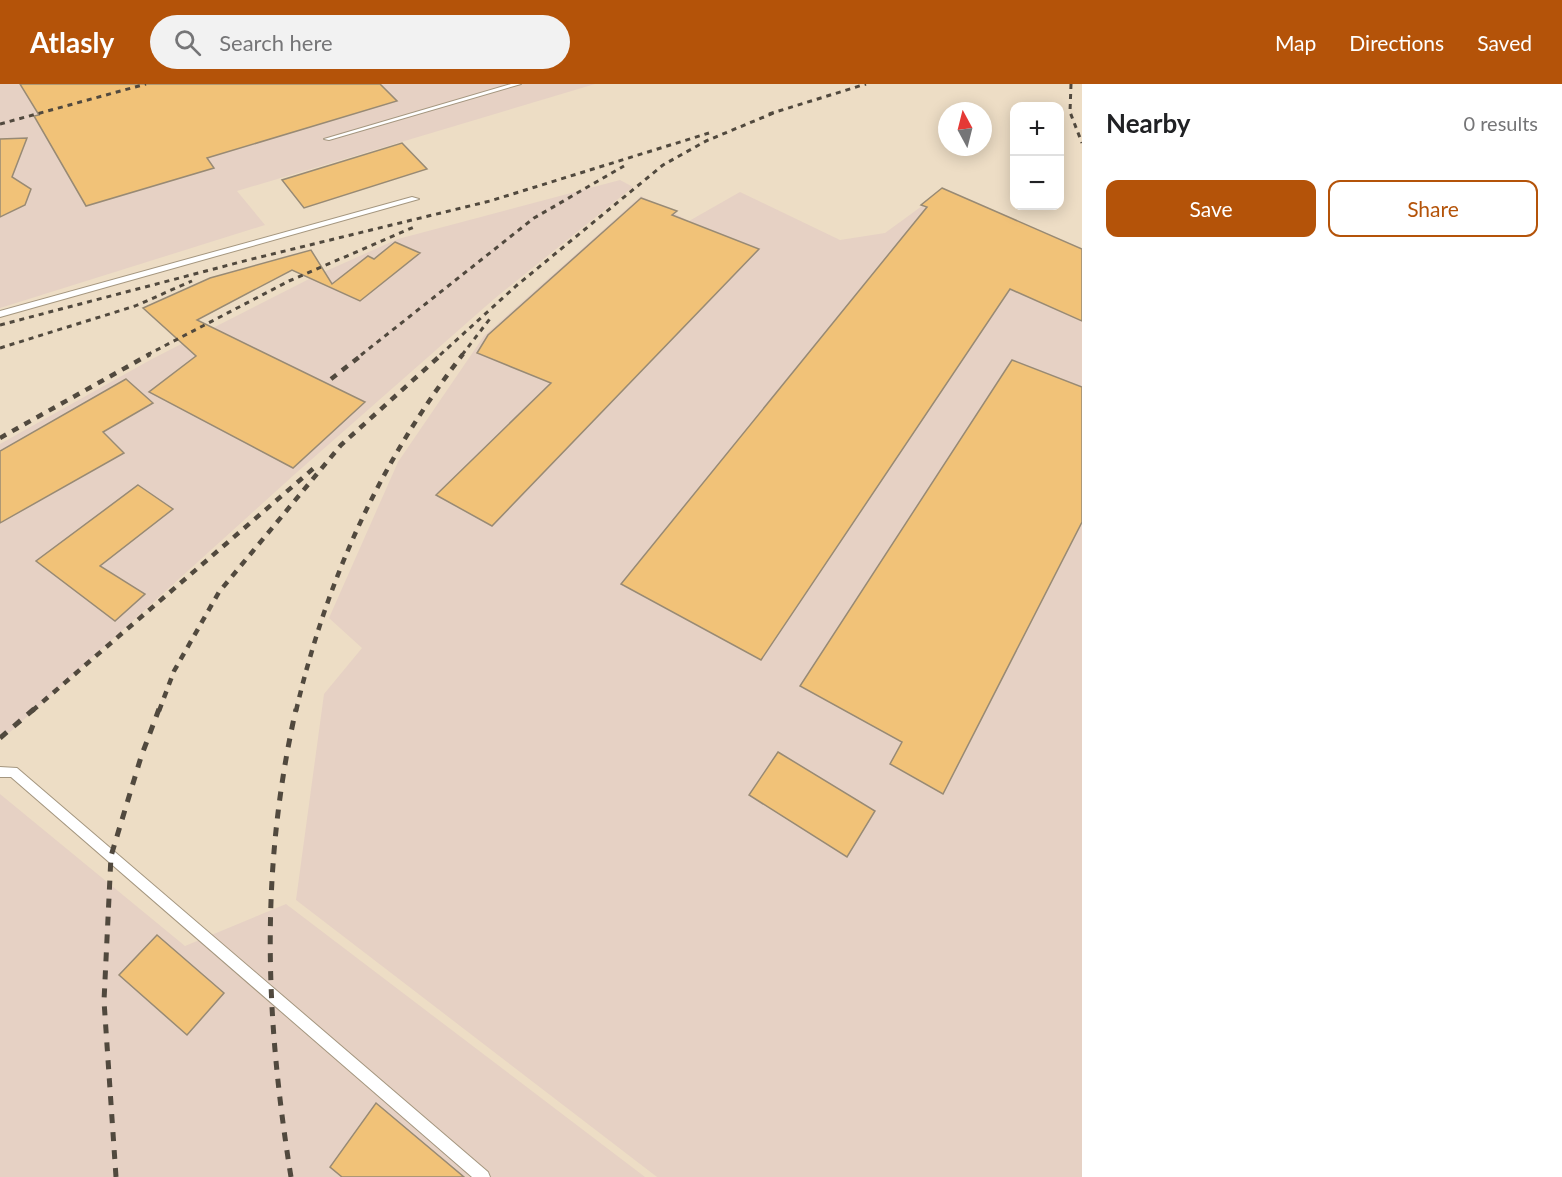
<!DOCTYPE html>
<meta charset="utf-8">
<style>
:root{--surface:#fff;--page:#f2f2f2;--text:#202124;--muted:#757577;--line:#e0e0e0;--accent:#b45309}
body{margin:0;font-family:Lato,sans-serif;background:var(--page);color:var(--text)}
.controls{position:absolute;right:18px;top:18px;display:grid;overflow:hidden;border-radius:12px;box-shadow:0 3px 15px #0003}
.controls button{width:54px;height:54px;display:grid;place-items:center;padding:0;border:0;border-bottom:2px solid var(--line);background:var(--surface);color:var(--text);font:30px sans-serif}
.compass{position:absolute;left:938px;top:18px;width:54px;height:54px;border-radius:50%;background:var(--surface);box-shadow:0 3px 15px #0003;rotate:353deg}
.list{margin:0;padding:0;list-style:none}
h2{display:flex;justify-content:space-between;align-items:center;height:78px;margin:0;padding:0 24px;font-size:26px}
h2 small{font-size:20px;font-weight:400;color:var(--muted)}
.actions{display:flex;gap:12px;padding:18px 24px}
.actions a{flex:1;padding:14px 0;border:2px solid var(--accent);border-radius:12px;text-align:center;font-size:21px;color:var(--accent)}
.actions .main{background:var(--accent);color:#fff}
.icon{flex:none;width:33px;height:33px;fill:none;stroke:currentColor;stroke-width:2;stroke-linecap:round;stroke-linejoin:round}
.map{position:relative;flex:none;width:1082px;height:1093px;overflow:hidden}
header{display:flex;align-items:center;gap:36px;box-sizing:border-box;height:84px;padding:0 30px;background:var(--accent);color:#fff}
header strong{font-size:28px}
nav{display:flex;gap:33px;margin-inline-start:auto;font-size:21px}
.search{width:420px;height:54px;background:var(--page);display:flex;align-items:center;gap:15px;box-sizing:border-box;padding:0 21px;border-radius:33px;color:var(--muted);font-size:22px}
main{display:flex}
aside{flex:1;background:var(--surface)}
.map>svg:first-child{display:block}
.industrial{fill:#e6d1c4}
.building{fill:#f1c278;stroke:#988a74;stroke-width:1.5}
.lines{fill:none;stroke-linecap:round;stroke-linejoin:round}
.lane-casing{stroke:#a4967f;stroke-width:2}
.lane{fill:#fff;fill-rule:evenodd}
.rail-far2{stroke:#51493e;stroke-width:3;stroke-dasharray:5 5;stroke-linecap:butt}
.rail-far1{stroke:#51493e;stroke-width:4.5;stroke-dasharray:7 7;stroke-linecap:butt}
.rail{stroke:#51493e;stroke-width:5;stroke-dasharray:9 9;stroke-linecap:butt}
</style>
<header>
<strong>Atlasly</strong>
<div class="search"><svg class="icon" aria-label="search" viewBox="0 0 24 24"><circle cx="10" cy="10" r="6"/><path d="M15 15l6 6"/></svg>Search here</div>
<nav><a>Map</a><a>Directions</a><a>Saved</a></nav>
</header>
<main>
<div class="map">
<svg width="1082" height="1093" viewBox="0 0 1082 1093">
<rect width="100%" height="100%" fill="#edddc5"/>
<g class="industrial">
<path d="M0 0H595L237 107 265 141 0 224Z"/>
<path d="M620 96 633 103 494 215 295 390 10 648 0 650V360L152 275 315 192 398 155Z"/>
<path d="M740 108 840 156 885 149 922 122 1082 195V1093H657L296 816 324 610 362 564 329 534 398 378 484 252 641 112 689 137Z"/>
<path d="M0 710 185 862 286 820 645 1093H0Z"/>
</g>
<g class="building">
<path d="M20 0H380L397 17 207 74 214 84 86 122 34 32 39 31Z"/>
<path d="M27 54 12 93 31 105 25 121 0 133V55Z"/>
<path d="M402 59 427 85 304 124 282 96Z"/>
<path d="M942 104 1082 165V237L1010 205 761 576 621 500 927 123 921 121Z"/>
<path d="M641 114 677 127 672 131 759 165 492 442 436 411 551 299 477 269 488 251Z"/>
<path d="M395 158 420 169 360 217 292 186 197 236 365 318 293 384 149 308 196 272 143 224 210 194 311 166 332 200 368 172 374 175Z"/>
<path d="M1012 276 1082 303V438L943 710 890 680 902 658 800 602Z"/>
<path d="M126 295 153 319 103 348 124 369 0 439V367Z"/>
<path d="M138 401 173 425 100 482 145 510 115 537 36 477Z"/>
<path d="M778 668 875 727 847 773 749 711Z"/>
<path d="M157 851 224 909 187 951 119 891Z"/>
<path d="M376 1019 464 1093H342L330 1083Z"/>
</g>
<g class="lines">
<g class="lane-casing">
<g id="lane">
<path d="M511 0H521L329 56 324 55Z"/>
<path d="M412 113 419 115 0 233V227Z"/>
<path d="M0 683 17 684 488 1088 490 1093H472L11 693H0Z"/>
</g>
</g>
<use href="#lane" class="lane"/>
<g class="rail-far2">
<path d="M1071 0 1070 28 1082 59"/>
<path d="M769 30 866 0"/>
<path d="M0 40 146 0"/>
<path d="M0 241 248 176 490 117 709 49"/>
<path d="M0 264 135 222 192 197"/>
<path d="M147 271 289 197 414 143"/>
<path d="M361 271 534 134 624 82"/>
<path d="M440 271 516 202 663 81 706 57 776 28"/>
<path d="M462 271 492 232"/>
</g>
<g class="rail-far1">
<path d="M331 295 363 270"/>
<path d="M0 354 150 270"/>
<path d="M32 627 314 384"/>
<path d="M159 627 174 587 219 508 341 361 442 270"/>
<path d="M296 627C327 494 380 378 463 270"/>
</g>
<g class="rail">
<path d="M0 654 34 625"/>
<path d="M116 1093 104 917 111 772 141 673 159 625"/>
<path d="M291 1093C265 932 260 785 296 625"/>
</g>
</g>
</svg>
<div class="controls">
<button>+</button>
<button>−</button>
</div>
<svg class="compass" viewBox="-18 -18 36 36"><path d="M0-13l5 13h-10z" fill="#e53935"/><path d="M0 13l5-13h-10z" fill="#757577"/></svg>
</div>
<aside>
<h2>Nearby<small>0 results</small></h2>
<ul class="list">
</ul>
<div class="actions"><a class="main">Save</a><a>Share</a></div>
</aside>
</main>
